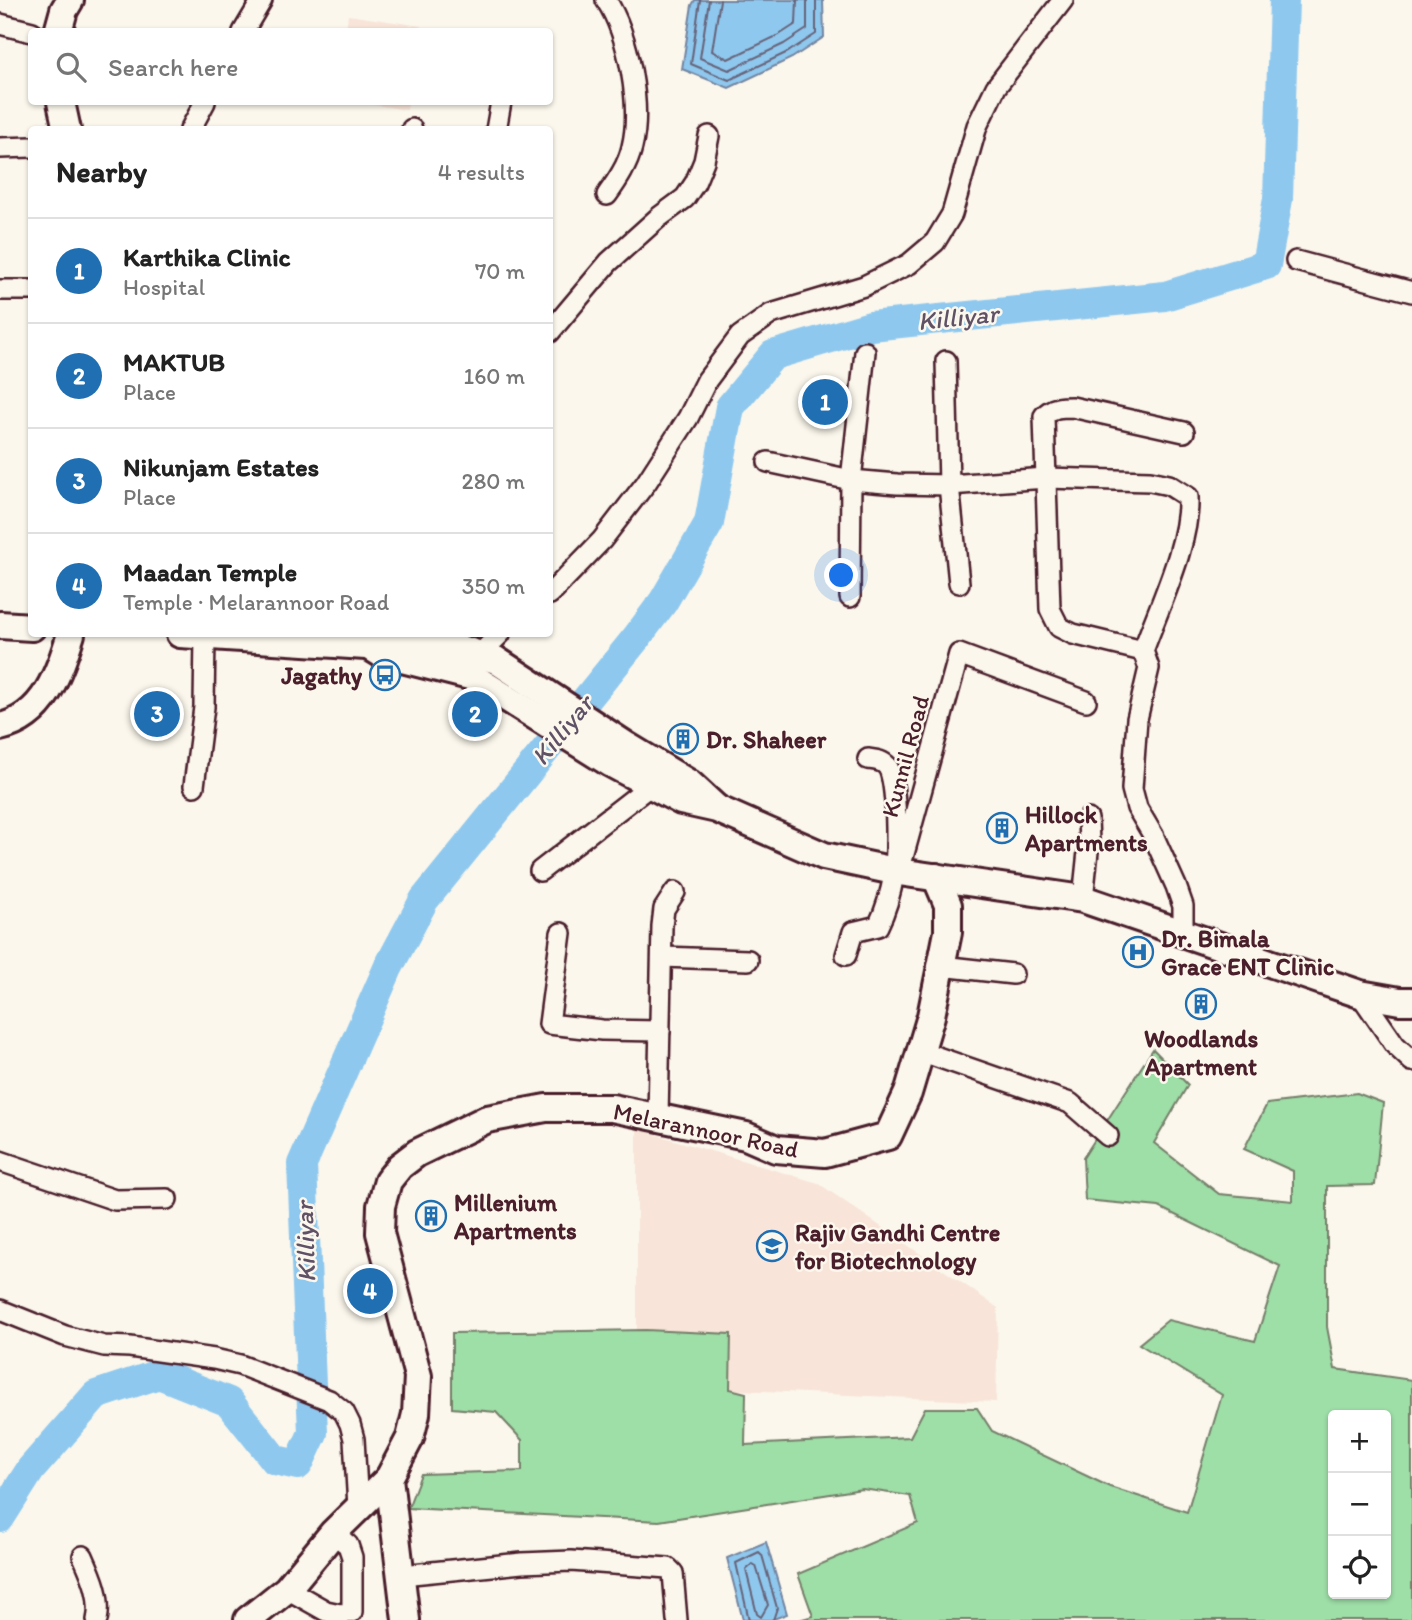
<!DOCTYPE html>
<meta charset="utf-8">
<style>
:root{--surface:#fff;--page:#f2f2f2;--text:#222;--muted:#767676;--line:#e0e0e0;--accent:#1f6fb2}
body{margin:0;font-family:Itim,sans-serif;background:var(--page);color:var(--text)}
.controls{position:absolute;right:21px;bottom:21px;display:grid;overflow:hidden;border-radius:7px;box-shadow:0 2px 5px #0004}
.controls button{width:63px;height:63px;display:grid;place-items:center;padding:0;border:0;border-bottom:2px solid var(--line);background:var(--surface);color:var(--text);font:35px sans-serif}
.you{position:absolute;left:842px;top:576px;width:24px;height:24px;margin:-18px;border:5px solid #fff;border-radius:50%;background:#1a73e8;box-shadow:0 0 0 10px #1a73e833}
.badge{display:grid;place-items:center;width:46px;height:46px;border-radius:50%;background:var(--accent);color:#fff;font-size:23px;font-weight:700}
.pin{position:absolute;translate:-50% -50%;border:4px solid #fff;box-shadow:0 2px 7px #0006}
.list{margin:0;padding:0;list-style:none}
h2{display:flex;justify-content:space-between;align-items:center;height:91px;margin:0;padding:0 28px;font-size:30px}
h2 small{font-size:23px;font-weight:400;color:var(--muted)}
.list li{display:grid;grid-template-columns:46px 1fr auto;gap:21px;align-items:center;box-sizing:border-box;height:105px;padding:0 28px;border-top:2px solid var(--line)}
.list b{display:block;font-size:26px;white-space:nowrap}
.list p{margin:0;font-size:23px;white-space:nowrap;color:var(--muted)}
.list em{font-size:23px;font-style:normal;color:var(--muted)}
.icon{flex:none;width:38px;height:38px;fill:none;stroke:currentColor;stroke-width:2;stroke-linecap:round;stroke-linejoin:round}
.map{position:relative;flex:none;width:1412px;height:1620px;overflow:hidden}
.search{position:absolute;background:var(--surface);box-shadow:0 2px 5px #0004;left:28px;top:28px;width:525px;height:77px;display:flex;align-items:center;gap:18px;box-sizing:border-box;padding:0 24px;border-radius:7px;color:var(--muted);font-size:26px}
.panel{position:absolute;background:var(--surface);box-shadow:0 2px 5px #0004;left:28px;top:126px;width:525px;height:511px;border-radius:7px}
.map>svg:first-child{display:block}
.built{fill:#f8e4d8}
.green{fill:#9edea7;stroke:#747e69;stroke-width:2;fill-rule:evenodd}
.water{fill:#8fc8ee;stroke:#7384a0;stroke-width:2}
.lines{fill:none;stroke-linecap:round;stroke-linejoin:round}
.shore{stroke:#666379;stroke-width:2}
.river{stroke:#8fc8ee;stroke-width:30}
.street-casing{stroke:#4a1f2b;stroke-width:24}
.secondary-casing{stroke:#4a1f2b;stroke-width:32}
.street{stroke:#fbf7ec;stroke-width:19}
.secondary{stroke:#fbf7ec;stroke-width:26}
.labels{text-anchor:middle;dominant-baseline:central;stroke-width:5;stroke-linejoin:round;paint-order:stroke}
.poi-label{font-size:24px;font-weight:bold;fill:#4a1f2b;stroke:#fbf7ec;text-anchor:start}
.street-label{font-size:24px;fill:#4a1f2b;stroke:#fbf7ec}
.water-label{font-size:26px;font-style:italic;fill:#5f5266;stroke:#fbf7ec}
</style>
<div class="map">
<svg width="1412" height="1620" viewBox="0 0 1412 1620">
<rect width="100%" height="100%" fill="#fbf7ec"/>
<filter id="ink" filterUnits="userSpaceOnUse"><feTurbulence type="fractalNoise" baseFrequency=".0143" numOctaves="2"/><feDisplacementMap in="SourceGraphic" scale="14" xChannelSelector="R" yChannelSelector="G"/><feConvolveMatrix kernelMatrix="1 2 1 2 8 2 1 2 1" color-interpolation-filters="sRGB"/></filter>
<g filter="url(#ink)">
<g class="built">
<path d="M348 15 421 26 420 31H346Z"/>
<path d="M357 102H408L407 110Z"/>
<path d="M637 1129 818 1183 998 1308 996 1402 637 1385Z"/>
</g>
<path class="green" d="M1153 1049 1188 1085 1154 1143 1219 1194 1293 1201V1171L1244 1149 1267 1104 1357 1093 1383 1103 1375 1185 1327 1186V1327L1335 1369 1412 1380V1620H799L813 1616 798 1574 918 1523 910 1496 862 1489 659 1521 408 1508 421 1474 522 1471V1440L496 1412 452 1408V1333L646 1330 731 1334 730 1389 746 1393 745 1445 910 1437 925 1408H977L992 1431 1110 1487 1187 1512 1222 1395 1139 1344 1168 1320 1255 1341 1280 1266 1159 1207 1085 1200 1083 1158ZM1333 1415H1386V1594H1333Z"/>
<g class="water">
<path d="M695 0H823L824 37 792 58 729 88 682 69 692 5Z"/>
<path d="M766 1542 787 1614 771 1620H743L727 1558Z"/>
</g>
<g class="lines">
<g class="shore">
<path d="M700 0 691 64 729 80 788 52 816 34V0"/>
<path d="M709 0 700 58 729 70 784 44 807 29V0"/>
<path d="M720 0 712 51 728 59 779 35 796 24 797 0"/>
<path d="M753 1564 756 1566 768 1605 761 1617 757 1614 746 1570Z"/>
<path d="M749 1620 736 1563 759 1552 762 1555 777 1608 773 1620"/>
</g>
<path class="river" d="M0 1518 31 1469 96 1395 159 1374 229 1402 275 1460 298 1465 313 1433 302 1164 388 968 424 900 637 637 663 602 709 523 730 407 773 355 871 326 1165 296 1266 265 1278 199 1284 0"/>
<g class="street-casing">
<g id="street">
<path d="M606 0C629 35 642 107 632 147 628 165 617 181 607 195"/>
<path d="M0 24 32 32"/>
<path d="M243 32 262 0"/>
<path d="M190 130 205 102"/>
<path d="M412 130V129"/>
<path d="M496 130 501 102"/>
<path d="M0 148 32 147"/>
<path d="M1296 261 1412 292"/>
<path d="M0 290H32"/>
<path d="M550 332 609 262 658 218 685 198 695 183 704 161 709 136"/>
<path d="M946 361 949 485 959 583"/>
<path d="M768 462 851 480 897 484 949 485 1046 478 1150 481 1169 485 1188 497C1190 544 1159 606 1143 651L1149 668 1137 719 1132 789 1137 808 1153 835 1176 886 1183 906V931"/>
<path d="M550 594 602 540 646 483 688 418 707 380 740 336 771 314 864 286 909 264 935 242 952 214 977 126 996 87 1063 0"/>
<path d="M850 597 851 480 865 352"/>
<path d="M1143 651 1073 634 1059 627 1050 609 1044 416C1052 407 1061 407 1072 407L1184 432"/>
<path d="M480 654 500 634"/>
<path d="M194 786 204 707 205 635"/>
<path d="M540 871 651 785"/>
<path d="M899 872 959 654 1086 701"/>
<path d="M1083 899 1089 842 1088 819"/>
<path d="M561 933 549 1024 602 1030 660 1031"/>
<path d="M846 955 853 932 878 926C886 910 891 892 894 874 897 856 898 779 887 766 882 760 875 760 868 759"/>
<path d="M662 957 748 960"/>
<path d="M941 966 1013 974"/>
<path d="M1360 994 1395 1045 1412 1061"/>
<path d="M920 1051 1070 1103 1108 1136"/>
<path d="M658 1117 662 926 664 909 675 892"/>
<path d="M0 1161 115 1200 167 1199"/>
<path d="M0 1310 65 1336 104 1346 130 1347 214 1359 240 1365 329 1400 344 1412 350 1424 354 1439 358 1507"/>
<path d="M333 1533 348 1545 352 1557V1612L340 1614"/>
<path d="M83 1556C92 1576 102 1598 97 1620"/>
<path d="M402 1575 522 1563 571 1561 668 1568 673 1573 677 1620"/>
<path d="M287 1589 326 1611 340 1614 339 1620"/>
</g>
</g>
<g class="secondary-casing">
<g id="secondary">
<path d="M58 32 64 10 70 0"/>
<path d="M61 102 67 130"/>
<path d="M0 625 32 627"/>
<path d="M180 634 366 646C375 645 384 642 393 641 429 640 463 648 496 660L627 746 690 784 716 808"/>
<path d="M369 646 382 654 473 677 610 763 681 801 717 809 824 856 899 872 1083 899 1360 994 1400 1001H1412"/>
<path d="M0 727C45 717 59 672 71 634"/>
<path d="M248 1620 287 1589 333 1533 389 1478"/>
<path d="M406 1620 389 1478 410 1438 416 1414 418 1376 380 1233 381 1206 388 1181 400 1166 417 1153 487 1119 546 1108H612L746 1136 776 1149 825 1153 888 1136 908 1093 931 1016 948 932V905L936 877"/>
</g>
</g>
<use href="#street" class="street"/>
<use href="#secondary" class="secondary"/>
</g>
</g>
<defs>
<g id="bus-ring" transform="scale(1.575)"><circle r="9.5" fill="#fbf7ec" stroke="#1f6fb2" stroke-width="1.5"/><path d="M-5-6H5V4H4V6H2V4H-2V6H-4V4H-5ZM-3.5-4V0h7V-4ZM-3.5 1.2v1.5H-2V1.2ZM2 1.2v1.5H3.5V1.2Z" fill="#1f6fb2"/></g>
<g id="building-ring" transform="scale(1.575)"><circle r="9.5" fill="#fbf7ec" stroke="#1f6fb2" stroke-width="1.5"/><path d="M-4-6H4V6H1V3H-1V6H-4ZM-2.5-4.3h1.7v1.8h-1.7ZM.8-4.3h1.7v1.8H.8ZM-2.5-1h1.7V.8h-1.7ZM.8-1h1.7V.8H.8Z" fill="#1f6fb2"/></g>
<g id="hospital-ring" transform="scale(1.575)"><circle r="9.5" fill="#fbf7ec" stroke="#1f6fb2" stroke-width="1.5"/><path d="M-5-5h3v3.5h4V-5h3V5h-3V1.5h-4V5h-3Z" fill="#1f6fb2"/></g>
<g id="university-ring" transform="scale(1.575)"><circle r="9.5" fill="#fbf7ec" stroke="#1f6fb2" stroke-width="1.5"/><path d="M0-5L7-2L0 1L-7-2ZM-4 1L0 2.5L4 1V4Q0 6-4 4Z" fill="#1f6fb2"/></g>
</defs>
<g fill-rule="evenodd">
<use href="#bus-ring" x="385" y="675"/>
<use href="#building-ring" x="683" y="739"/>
<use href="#building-ring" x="1002" y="828"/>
<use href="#hospital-ring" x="1138" y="952"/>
<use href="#building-ring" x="1201" y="1004"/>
<use href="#building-ring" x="431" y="1216"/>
<use href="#university-ring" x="772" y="1246"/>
</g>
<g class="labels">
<g class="poi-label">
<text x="362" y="675" text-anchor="end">Jagathy</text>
<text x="706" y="739">Dr. Shaheer</text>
<text x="1025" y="814">Hillock<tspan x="1025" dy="28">Apartments</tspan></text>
<text x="1161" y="938">Dr. Bimala<tspan x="1161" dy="28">Grace ENT Clinic</tspan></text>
<text x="1201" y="1038" text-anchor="middle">Woodlands<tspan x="1201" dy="28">Apartment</tspan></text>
<text x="454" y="1202">Millenium<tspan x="454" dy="28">Apartments</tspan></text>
<text x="795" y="1232">Rajiv Gandhi Centre<tspan x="795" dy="28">for Biotechnology</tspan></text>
</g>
<g class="street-label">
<text transform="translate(905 756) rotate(-75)">Kunnil Road</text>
<text transform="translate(706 1130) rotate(12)">Melarannoor Road</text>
</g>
<g class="water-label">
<text transform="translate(958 317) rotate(-6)">Killiyar</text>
<text transform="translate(562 730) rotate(-51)">Killiyar</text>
<text transform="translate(305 1242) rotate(-92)">Killiyar</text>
</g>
</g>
</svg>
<div class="controls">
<button>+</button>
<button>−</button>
<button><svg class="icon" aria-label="locate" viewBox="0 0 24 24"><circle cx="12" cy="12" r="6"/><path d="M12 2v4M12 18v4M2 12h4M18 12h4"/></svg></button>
</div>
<div class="you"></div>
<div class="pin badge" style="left:825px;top:402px">1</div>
<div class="pin badge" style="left:475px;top:714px">2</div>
<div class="pin badge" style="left:157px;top:714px">3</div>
<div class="pin badge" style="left:370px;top:1291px">4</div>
<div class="search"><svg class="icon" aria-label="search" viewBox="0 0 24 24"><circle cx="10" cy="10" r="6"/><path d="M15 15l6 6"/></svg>Search here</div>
<section class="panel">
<h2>Nearby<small>4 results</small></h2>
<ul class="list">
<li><span class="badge">1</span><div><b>Karthika Clinic</b><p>Hospital</p></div><em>70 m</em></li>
<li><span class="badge">2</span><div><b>MAKTUB</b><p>Place</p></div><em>160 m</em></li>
<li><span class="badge">3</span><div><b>Nikunjam Estates</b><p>Place</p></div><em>280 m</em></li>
<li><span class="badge">4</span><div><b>Maadan Temple</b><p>Temple · Melarannoor Road</p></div><em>350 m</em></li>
</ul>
</section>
</div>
